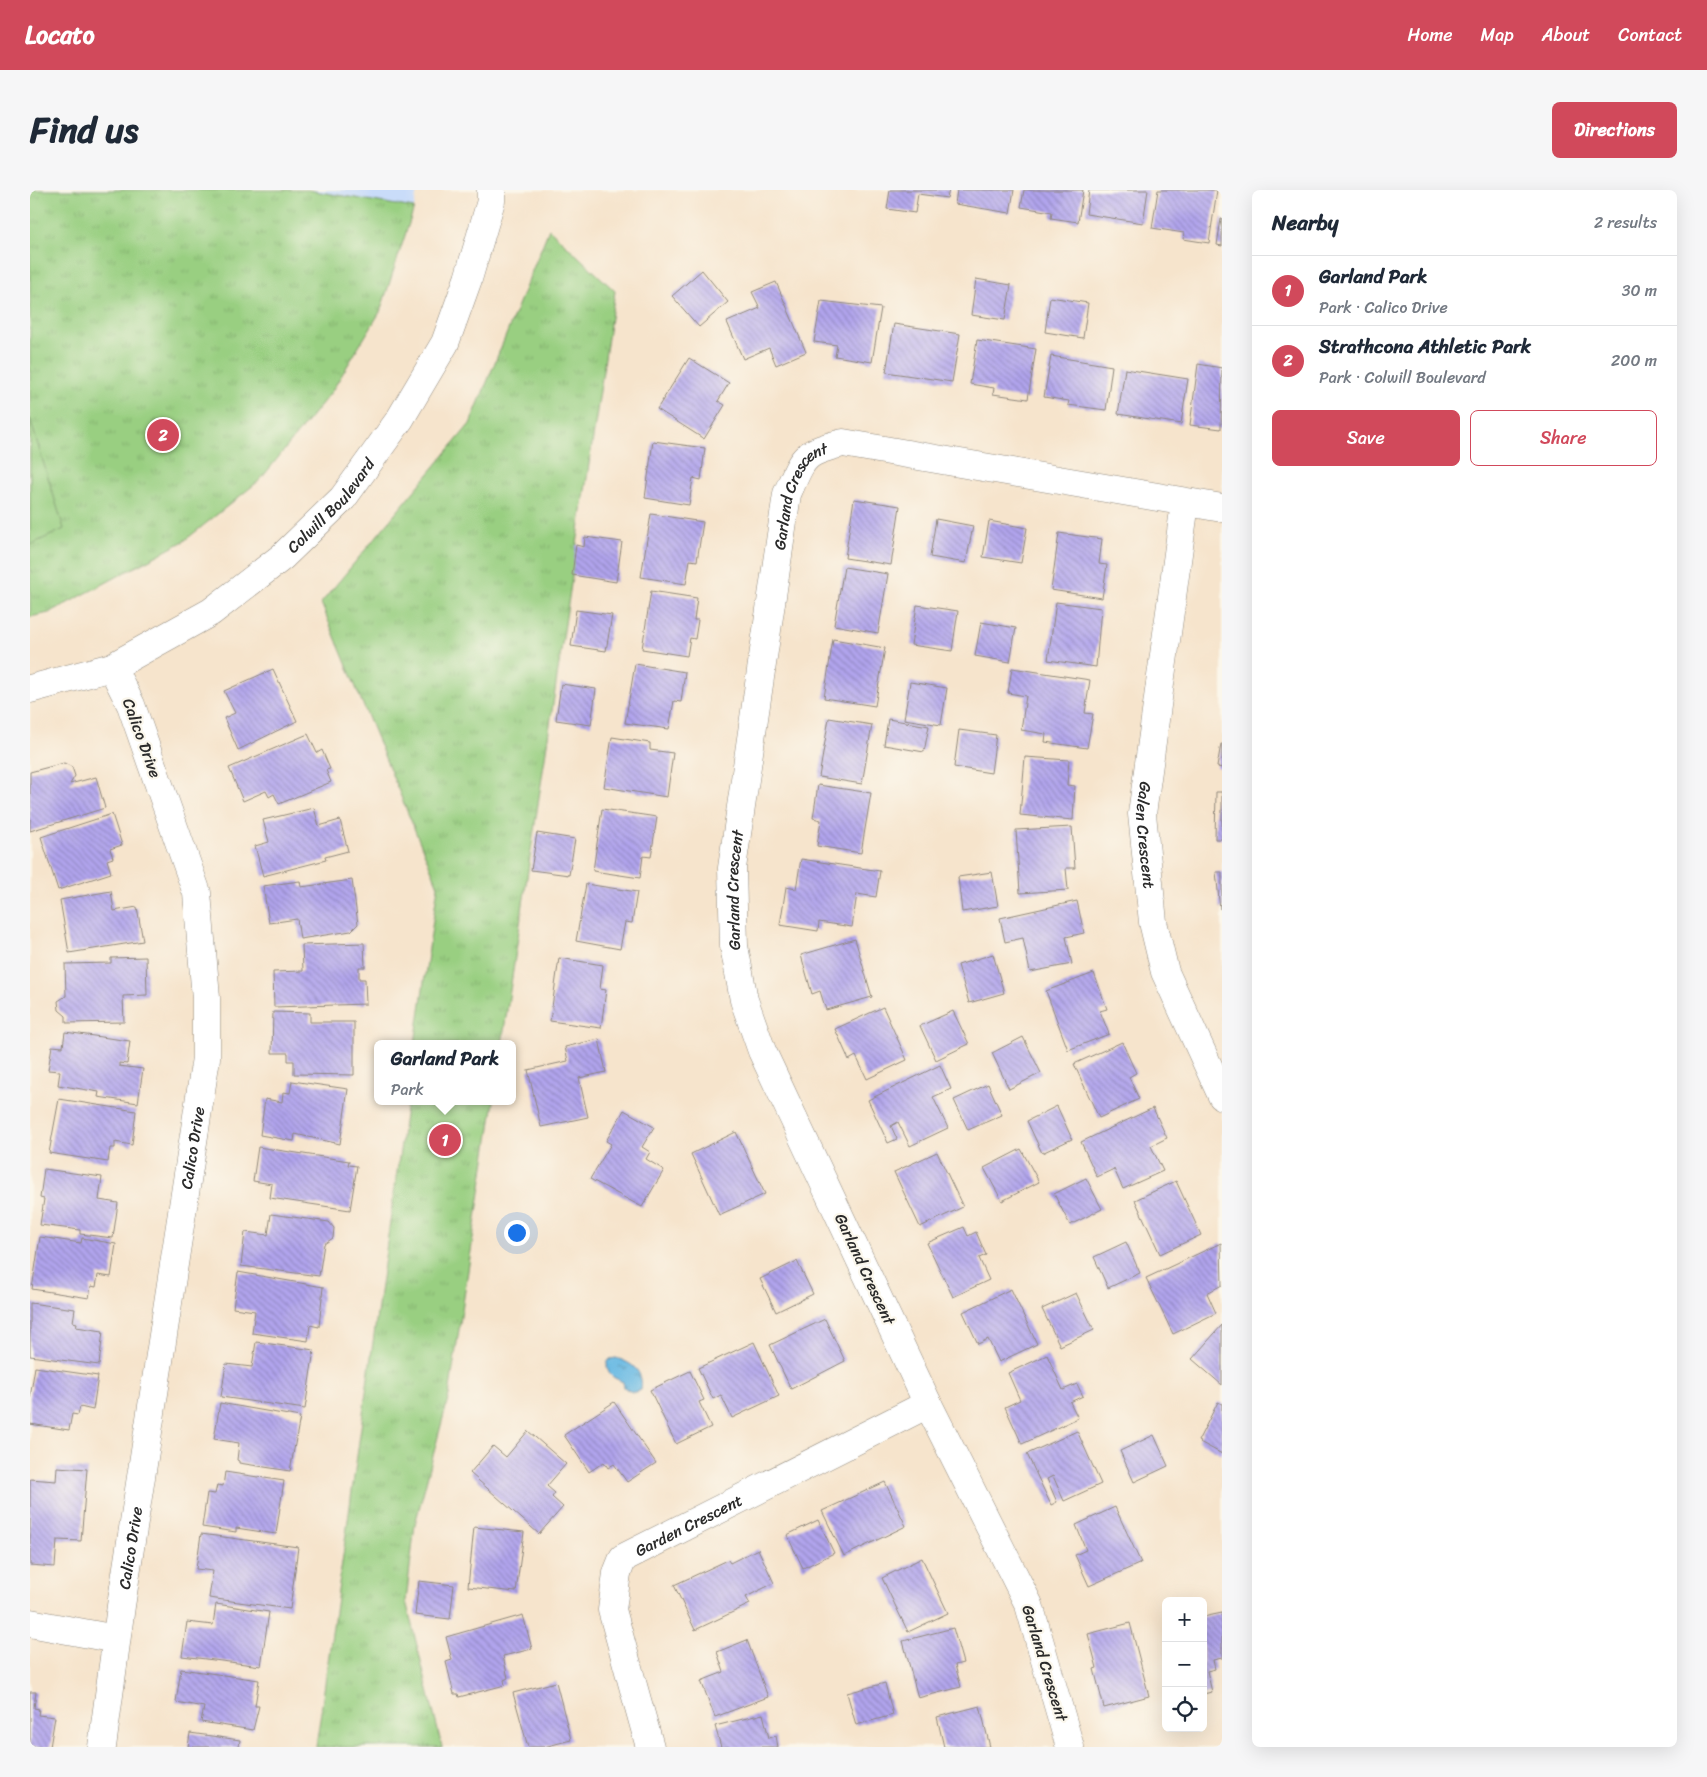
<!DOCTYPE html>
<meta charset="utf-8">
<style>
:root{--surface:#fff;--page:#f6f6f7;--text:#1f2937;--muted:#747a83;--line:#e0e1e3;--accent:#d1495b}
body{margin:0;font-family:Sriracha,sans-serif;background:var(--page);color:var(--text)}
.controls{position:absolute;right:15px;bottom:15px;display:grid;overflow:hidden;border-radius:8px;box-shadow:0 5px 20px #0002}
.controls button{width:45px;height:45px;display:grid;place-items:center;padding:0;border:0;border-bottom:1px solid var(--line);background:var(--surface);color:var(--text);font:25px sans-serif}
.you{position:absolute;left:486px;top:1042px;width:18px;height:18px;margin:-12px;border:4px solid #fff;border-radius:50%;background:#1a73e8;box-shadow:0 0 0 8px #1a73e833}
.badge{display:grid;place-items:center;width:32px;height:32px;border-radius:50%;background:var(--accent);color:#fff;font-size:16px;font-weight:700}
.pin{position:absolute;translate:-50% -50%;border:2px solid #fff;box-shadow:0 1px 5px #0006}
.popup{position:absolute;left:344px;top:850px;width:142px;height:65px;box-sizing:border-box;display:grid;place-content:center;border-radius:8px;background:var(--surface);filter:drop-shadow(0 1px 4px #0005);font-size:16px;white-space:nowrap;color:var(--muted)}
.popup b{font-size:19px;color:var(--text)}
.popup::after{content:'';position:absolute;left:50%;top:100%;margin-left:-10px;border:10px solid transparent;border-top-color:var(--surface)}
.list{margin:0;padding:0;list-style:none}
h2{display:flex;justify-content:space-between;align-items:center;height:65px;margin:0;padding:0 20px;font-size:21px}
h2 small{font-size:16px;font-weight:400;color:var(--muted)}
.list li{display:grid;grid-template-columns:32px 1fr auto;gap:15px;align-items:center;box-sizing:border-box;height:70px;padding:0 20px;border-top:1px solid var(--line)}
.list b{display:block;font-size:19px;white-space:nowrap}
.list p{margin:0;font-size:16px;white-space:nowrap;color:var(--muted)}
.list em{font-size:16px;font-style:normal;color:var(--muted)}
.actions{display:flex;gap:10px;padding:15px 20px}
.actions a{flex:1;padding:11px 0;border:1px solid var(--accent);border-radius:8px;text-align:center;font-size:18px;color:var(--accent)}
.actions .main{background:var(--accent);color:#fff}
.icon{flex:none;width:28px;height:28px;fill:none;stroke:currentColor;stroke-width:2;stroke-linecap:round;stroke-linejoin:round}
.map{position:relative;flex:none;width:1192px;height:1557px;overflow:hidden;border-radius:8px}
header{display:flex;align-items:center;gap:30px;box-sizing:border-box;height:70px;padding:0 25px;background:var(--accent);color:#fff}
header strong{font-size:24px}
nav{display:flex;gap:28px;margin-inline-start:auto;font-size:18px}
.intro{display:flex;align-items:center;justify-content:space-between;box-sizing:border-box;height:120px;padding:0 30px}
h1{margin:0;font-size:35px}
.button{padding:12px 22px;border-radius:8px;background:var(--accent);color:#fff;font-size:18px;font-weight:700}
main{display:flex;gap:30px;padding:0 30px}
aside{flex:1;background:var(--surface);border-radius:8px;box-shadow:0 5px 20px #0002}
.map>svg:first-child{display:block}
.built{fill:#c9dcf9}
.park{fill:url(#park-tufts);stroke:#627d56}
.garden{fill:#99cf81;stroke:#627d56}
.water{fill:url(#water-ripples);stroke:#4a7287}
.building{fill:url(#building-back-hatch)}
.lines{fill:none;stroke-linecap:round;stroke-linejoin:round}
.minor-casing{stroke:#90887c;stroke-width:29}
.tertiary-casing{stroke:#90887c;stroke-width:29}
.minor{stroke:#fff;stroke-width:28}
.tertiary{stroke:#fff;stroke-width:28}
.labels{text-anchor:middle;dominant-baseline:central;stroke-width:4.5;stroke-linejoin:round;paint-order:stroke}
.street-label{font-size:16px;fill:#2b2b2b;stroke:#fbf7ec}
</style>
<header>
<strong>Locato</strong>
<nav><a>Home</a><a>Map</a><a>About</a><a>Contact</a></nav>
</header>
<div class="intro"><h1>Find us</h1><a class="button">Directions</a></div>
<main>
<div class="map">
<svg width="1192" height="1557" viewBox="0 0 1192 1557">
<defs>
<pattern id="park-tufts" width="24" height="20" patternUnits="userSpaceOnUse" patternTransform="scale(1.25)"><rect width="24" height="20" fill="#99cf81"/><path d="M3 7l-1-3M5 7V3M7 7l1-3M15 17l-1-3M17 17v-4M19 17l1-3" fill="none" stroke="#84b270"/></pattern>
<pattern id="water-ripples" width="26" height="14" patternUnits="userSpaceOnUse" patternTransform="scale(1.25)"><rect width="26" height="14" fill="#68b9e3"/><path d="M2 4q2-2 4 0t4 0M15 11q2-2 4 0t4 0" fill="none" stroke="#5697b8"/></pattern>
<pattern id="building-back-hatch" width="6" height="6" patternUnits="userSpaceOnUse" patternTransform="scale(1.25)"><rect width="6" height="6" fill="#b1a4ed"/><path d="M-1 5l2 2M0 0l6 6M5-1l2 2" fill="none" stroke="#9086c0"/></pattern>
</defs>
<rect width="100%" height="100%" fill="#fbf7ec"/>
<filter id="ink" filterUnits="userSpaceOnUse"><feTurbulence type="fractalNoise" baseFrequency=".02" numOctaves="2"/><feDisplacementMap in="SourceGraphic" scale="10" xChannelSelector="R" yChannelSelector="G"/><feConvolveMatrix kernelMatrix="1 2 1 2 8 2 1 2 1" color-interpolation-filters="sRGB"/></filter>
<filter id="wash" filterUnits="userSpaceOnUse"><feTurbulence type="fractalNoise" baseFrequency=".0096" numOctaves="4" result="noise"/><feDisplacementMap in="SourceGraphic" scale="20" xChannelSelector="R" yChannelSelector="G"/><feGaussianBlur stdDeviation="1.12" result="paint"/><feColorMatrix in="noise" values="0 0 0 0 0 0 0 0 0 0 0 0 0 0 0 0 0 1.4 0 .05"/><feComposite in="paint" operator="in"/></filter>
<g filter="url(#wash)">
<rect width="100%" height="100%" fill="#f6e4cc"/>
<path class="built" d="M278 0H387L384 18Z"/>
<g class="park">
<path d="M0 0H278L384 18 350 122 302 201 230 290 154 351 19 423 0 427Z"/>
<path d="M519 39 585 101 472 854H385L408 696 291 413 440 234Z"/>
<path d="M377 911H464L419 1205 385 1334 376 1411 412 1557H286Z"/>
</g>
<path class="garden" d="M0 229 34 339 0 355Z"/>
<path class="water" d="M586 1168C603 1173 614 1182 611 1200 604 1204 600 1202 594 1197L593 1192C583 1187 577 1186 577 1173L580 1169Z"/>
<g id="blocks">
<g class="building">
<path d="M860 0H919L917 8 888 4 885 23 857 19Z"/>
<path d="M927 0H984L980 23 925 14Z"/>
<path d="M994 0H1053L1048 32 1021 28 1022 22 991 17Z"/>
<path d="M1059 0H1118L1113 33 1056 24Z"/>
<path d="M1128 0H1187L1179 53 1153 49 1154 43 1122 38Z"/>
<path d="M1191 29H1192V56L1187 55Z"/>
<path d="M672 80 698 112 669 137 642 106Z"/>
<path d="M946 89 981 95 975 130 941 125Z"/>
<path d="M746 92 776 162 746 175 739 158 713 169 697 132 730 118 722 102Z"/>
<path d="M1020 107 1058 113 1053 148 1015 142Z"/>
<path d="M791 111 851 118 842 172 805 166 807 155 784 152Z"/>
<path d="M864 134 930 144 922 192 856 182Z"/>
<path d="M947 150 1006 159 998 209 963 204 964 198 940 194Z"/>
<path d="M1021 166 1082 176 1076 220 1038 215 1039 211 1014 207Z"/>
<path d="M659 168 699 193 688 211 695 215 674 249 627 219Z"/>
<path d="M1168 174 1192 178 1191 239 1160 235Z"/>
<path d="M1095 179 1158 189 1151 234 1088 224Z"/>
<path d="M623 251 675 258 671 290 663 288 659 315 615 308Z"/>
<path d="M824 309 870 316 861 375 815 368Z"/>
<path d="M621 324 673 332 667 371 660 370 656 394 611 387Z"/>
<path d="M906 329 943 336 936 373 900 367Z"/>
<path d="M959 331 997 338 991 373 953 367Z"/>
<path d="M1029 343 1072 349 1069 374 1077 375 1072 408 1021 400Z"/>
<path d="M555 347 592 352 586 392 542 385 546 355 554 357Z"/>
<path d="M814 377 858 384 848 443 804 435Z"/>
<path d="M621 401 667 408 664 430H668L665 449 660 448 657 466 612 459Z"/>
<path d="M1026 412 1071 418 1066 477 1018 470Z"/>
<path d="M887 415 928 421 922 461 881 455Z"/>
<path d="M546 420 582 425 576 461 541 456Z"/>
<path d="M951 432 986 438 980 472 945 466Z"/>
<path d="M803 449 855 458 845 516 794 508Z"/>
<path d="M605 474 655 482 651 512 644 511 639 539 595 533Z"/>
<path d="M982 478 1060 490 1055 523 1063 524 1057 558 1015 552 1016 544 991 540 996 506 978 503Z"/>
<path d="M243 479 267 531 208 560 194 528 205 523 194 501Z"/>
<path d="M880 492 917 498 911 535 874 529Z"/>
<path d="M531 494 566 499 561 535 526 530Z"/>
<path d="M799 528 842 535 832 594 789 587Z"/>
<path d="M858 529 899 536 894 562 854 555Z"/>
<path d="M929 540 966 545 961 583 924 577Z"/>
<path d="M278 544 287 563 292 560 300 579 296 580 301 592 249 614 244 604 239 607 236 601 213 611 199 578Z"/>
<path d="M582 547 620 553V560L643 563 637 607 574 597Z"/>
<path d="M1191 554H1192V578L1187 577Z"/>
<path d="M995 567 1039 570 1037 595 1045 596 1043 630 990 625Z"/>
<path d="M34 573 42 577 45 586 40 594 66 587 75 618 0 641V582Z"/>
<path d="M788 595 841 603 831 663 787 656 791 630 783 628Z"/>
<path d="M1186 602H1192V649H1185Z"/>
<path d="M284 618 289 636 310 630 318 661 295 667 296 670 233 686 225 656 239 652 233 630Z"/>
<path d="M572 619 627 627 621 667 613 666 610 688 563 681Z"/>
<path d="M82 624 92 655 80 659 83 668 77 670 81 683 28 700 11 647Z"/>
<path d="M1042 637 1045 678H1036L1038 700 990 703 986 640Z"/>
<path d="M507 643 545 649 539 685 501 680Z"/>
<path d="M771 669 850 681 846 707 827 704 822 737 789 732 788 741 750 735 756 697 766 699Z"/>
<path d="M962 682 968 716 932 722 928 687Z"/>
<path d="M1186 682H1192V718L1190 719Z"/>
<path d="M322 690 328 734 321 741 270 749 267 729 239 733 233 696 270 691 271 697Z"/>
<path d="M556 694 607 702 602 733 595 732 590 759 546 751Z"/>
<path d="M81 701 84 721 107 717 113 751 39 763 30 710Z"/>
<path d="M1047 711 1054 743 1036 747 1042 774 1000 782 993 748 975 752 970 728Z"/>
<path d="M825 749 842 807 796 820 790 801 782 804 771 765Z"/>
<path d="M334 753 335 777H329V789H335L336 814 244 817 243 782 273 781 272 755Z"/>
<path d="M963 764 974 803 939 813 928 775Z"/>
<path d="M116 767 117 805 93 806 94 832 36 833V826L29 820 28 811 36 806 35 774 81 773V768Z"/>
<path d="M529 768 573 775 570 799 576 800 571 838 520 831Z"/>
<path d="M1064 783 1077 819 1070 821 1079 844 1038 860 1016 801Z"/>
<path d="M853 817 877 870 837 889 826 866 819 870 805 839Z"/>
<path d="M923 821 939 854 906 870 890 836Z"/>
<path d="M243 822 280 823V832H324V885L264 884V871H258V863H242Z"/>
<path d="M35 842 100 851 97 874 89 873V876L113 879 108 913 68 907 69 902 28 895 30 881 18 880 22 856 33 857Z"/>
<path d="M993 847 1011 883 979 899 962 863Z"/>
<path d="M569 849 576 882 549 888 558 927 511 937 498 880 538 871 535 857Z"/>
<path d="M1092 852 1106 883 1099 887 1109 909 1069 928 1044 874Z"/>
<path d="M910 875 921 899 903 907 918 938 880 956 868 932 861 936 867 949 858 953 838 910Z"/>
<path d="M262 891 318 899 310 954 265 944 264 951 230 945 235 909 252 912 253 902 260 903Z"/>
<path d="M958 894 972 925 938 940 924 910Z"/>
<path d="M29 909 106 921 102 955 85 952V958H80L78 972 19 963Z"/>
<path d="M1027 916 1042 949 1012 963 997 931Z"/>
<path d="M1123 918 1137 948 1121 956 1133 981 1093 999 1084 979 1067 987 1051 952Z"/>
<path d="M594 920 624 937 612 957 620 962 616 969 634 980 612 1017 560 989 581 954 576 951Z"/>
<path d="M706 942 735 1004 689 1025 661 964Z"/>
<path d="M228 957 319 971 318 975 327 976 320 1020 240 1008 242 994 223 991Z"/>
<path d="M991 959 1009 992 972 1011 954 978Z"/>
<path d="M907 962 933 1017 890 1037 864 982Z"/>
<path d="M14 979 72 987 69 1010 88 1013 83 1048 50 1044V1040L10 1035 14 1009 10 1008Z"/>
<path d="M1056 988 1072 1019 1040 1035 1024 1004Z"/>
<path d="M1146 991 1171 1045 1130 1064 1105 1010Z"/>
<path d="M241 1024 299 1032 304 1038 303 1048 294 1054 289 1086 211 1076 215 1042 238 1045Z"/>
<path d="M934 1037 938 1046 946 1042 956 1065 949 1068 959 1090 923 1107 897 1053Z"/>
<path d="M10 1047 51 1053 52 1048 86 1054 81 1087 68 1085 66 1097 61 1096 59 1108 2 1099Z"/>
<path d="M1096 1052 1110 1083 1078 1098 1064 1067Z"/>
<path d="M1191 1053 1192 1095 1177 1103 1186 1123 1143 1144 1116 1088Z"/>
<path d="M767 1071 783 1104 746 1122 730 1089Z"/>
<path d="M208 1082 293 1097 289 1137 280 1135 278 1151 222 1143 225 1121 203 1118Z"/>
<path d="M981 1099 1007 1154 969 1172 958 1149 948 1154 933 1122Z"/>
<path d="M1046 1103 1064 1140 1030 1156 1012 1119Z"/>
<path d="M0 1113 45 1119 43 1132 47 1133 46 1137 73 1141 69 1175 0 1166Z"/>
<path d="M795 1129 815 1171 761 1199 740 1155Z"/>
<path d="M1192 1135V1195L1162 1169Z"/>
<path d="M226 1152 284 1160 275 1219 191 1207 196 1174 222 1177Z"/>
<path d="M724 1152 749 1206 702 1228 691 1205 683 1209 668 1178Z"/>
<path d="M1017 1165 1033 1200 1047 1194 1053 1206 1040 1212 1048 1228 992 1254 975 1217 990 1210 978 1183Z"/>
<path d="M5 1177 68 1186 63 1220 50 1217 48 1225 42 1224 39 1240 0 1234V1208Z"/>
<path d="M660 1181 674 1210 669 1212 681 1237 646 1254 620 1200Z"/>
<path d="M584 1212 626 1273 597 1292 584 1274 578 1278 574 1272 559 1282 534 1245Z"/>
<path d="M1188 1212 1192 1214V1264L1168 1251Z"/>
<path d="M190 1213 270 1227 260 1281 209 1273V1271L207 1270 209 1253 184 1249Z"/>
<path d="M498 1241 536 1274 517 1296 525 1303 522 1307 533 1317 509 1344 440 1283 463 1256 476 1267Z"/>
<path d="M1047 1241 1071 1294 1034 1311 1023 1286 1017 1289 1027 1312 1021 1315 997 1264Z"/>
<path d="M1124 1245 1138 1276 1104 1292 1090 1261Z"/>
<path d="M27 1277 57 1279 51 1351 27 1350 25 1377 0 1375V1289L26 1291Z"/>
<path d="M195 1282 254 1291 246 1344 206 1338V1342L172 1337 177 1303 185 1304 187 1295 193 1296Z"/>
<path d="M855 1292 876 1336 814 1366 792 1321Z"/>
<path d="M1085 1317 1111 1373 1059 1396 1045 1365 1056 1360 1046 1335Z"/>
<path d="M788 1330 804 1363 773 1378 757 1345Z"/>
<path d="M444 1337 494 1342 486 1402 438 1397Z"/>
<path d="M171 1344 268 1357 260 1419 179 1408 183 1381 166 1379Z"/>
<path d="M728 1359 744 1393 716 1407 720 1414 665 1440 644 1395 698 1370 700 1373Z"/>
<path d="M892 1368 918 1423 878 1442 852 1388Z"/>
<path d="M389 1391 424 1395 420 1429 385 1425Z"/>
<path d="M186 1414 239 1422 231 1476 152 1466 157 1432 183 1435Z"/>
<path d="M1192 1423V1468L1183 1470 1185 1479 1177 1481 1182 1502 1173 1504V1427Z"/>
<path d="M493 1425 502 1459 473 1466 478 1488 474 1490 475 1495 429 1507 428 1504H424L416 1472 422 1470 416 1447Z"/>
<path d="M1100 1433 1119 1506 1074 1518 1064 1479 1067 1478 1058 1444Z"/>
<path d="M923 1438 933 1473 925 1475 931 1497 888 1508 873 1451Z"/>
<path d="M717 1450 738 1507 685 1527 671 1491 694 1482 687 1462Z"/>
<path d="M151 1479 229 1490 225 1516H229L223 1540 171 1532 174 1517 146 1512Z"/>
<path d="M526 1492 541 1550 514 1557H498L483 1503Z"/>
<path d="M855 1493 863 1525 826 1535 817 1503Z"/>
<path d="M0 1502H6L4 1518 9 1519 8 1525 25 1527 20 1557H0Z"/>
<path d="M950 1516 960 1557H914L907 1527Z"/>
<path d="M733 1524 739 1548 746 1546 748 1557H691L685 1536Z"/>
<path d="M160 1543 210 1550 209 1557H158Z"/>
</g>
</g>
</g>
<g filter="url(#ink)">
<use href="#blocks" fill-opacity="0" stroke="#90887c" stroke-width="1"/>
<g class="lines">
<g class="minor-casing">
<g id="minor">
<path id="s1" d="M1155 313 1112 624 1123 732 1135 782 1192 906"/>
<path d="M0 1433 86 1449"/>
<path id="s2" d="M72 1557 91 1416 176 868V808L167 703 101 515 82 477"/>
<path id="s3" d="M620 1557 582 1420 587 1383 593 1368 898 1214"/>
<path id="s4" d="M1040 1557 999 1415 898 1214 732 861 714 810 704 756 702 678 757 304C774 266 772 263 813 253L1192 318"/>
</g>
</g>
<g class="tertiary-casing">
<g id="tertiary">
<path id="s5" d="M0 499 82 477 181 422 252 367 313 308 370 229 415 153 438 89 461 11V0"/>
</g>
</g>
<use href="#minor" class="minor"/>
<use href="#tertiary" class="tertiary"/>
</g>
</g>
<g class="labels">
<g class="street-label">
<text stroke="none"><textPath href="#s4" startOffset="1332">Garland Crescent</textPath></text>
<text stroke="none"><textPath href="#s5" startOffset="359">Colwill Boulevard</textPath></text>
<text transform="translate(112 548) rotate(70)">Calico Drive</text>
<text stroke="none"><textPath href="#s1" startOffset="335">Galen Crescent</textPath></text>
<text stroke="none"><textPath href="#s4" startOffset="928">Garland Crescent</textPath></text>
<text stroke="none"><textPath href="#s2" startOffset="606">Calico Drive</textPath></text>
<text transform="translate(835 1079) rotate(65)">Garland Crescent</text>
<text stroke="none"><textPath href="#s3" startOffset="269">Garden Crescent</textPath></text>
<text stroke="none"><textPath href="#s2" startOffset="201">Calico Drive</textPath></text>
<text transform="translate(1015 1473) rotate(73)">Garland Crescent</text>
</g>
</g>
</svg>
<div class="controls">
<button>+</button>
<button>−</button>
<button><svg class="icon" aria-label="locate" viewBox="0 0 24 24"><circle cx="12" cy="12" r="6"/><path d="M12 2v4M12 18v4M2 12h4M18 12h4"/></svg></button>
</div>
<div class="you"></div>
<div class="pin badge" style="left:415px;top:950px">1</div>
<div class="popup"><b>Garland Park</b>Park</div>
<div class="pin badge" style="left:133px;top:245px">2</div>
</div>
<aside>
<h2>Nearby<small>2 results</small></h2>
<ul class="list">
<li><span class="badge">1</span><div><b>Garland Park</b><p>Park · Calico Drive</p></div><em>30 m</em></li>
<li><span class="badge">2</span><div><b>Strathcona Athletic Park</b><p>Park · Colwill Boulevard</p></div><em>200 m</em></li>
</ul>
<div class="actions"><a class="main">Save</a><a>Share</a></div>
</aside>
</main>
